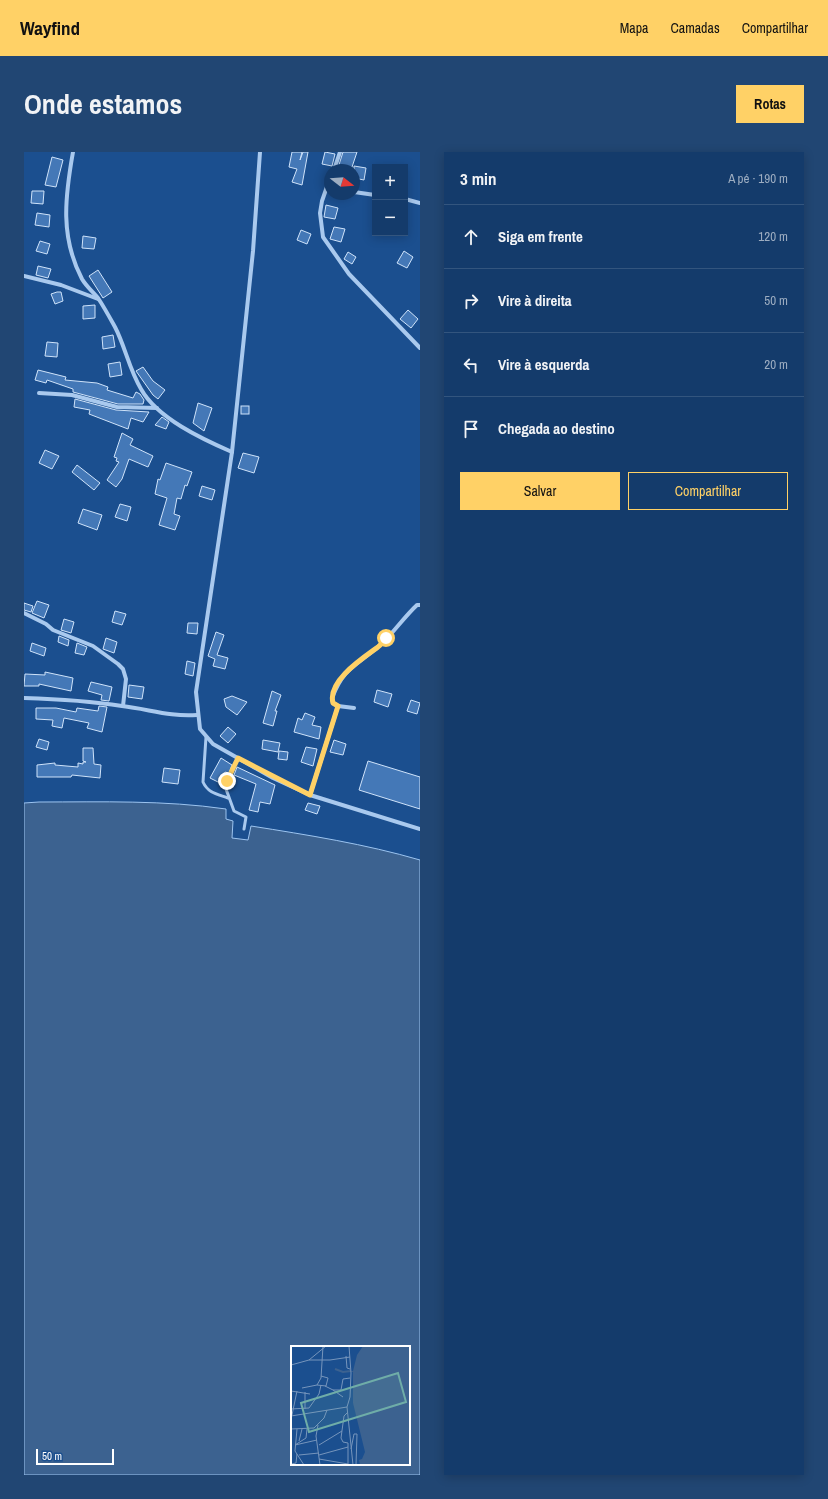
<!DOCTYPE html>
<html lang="pt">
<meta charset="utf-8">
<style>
:root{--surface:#143b6b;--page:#214673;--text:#f1f3f6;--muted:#9dadc1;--line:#33557e;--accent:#ffd166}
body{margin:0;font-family:"Archivo Narrow",sans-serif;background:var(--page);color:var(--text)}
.controls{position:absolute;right:12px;top:12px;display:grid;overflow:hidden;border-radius:0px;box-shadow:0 2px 10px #0003}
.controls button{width:36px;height:36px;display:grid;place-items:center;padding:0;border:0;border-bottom:1px solid var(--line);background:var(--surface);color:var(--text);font:20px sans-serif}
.compass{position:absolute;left:300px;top:12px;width:36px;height:36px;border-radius:50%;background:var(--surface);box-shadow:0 2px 10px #0003;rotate:107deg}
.scale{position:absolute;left:12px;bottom:10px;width:78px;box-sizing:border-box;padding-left:4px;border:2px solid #fff;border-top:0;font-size:11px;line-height:14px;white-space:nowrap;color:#fff;-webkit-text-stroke:3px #1b4f8f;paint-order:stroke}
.stop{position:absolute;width:12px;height:12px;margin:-9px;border:3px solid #ffd166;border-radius:50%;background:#fff}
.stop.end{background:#ffd166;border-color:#fff;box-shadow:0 1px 4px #0008}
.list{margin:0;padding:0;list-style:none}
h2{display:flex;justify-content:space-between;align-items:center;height:52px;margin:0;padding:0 16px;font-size:17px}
h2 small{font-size:13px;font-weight:400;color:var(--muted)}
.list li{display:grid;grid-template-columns:26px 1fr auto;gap:12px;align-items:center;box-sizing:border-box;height:64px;padding:0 16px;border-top:1px solid var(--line)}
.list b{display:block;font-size:15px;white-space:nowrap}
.list em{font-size:13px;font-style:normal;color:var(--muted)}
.actions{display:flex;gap:8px;padding:12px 16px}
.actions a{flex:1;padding:9px 0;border:1px solid var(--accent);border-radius:0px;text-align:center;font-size:14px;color:var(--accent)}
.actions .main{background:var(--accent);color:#111}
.icon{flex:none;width:22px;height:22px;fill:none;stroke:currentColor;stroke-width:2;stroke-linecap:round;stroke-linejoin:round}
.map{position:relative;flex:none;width:396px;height:1323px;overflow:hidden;border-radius:0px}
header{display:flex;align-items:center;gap:24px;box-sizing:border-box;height:56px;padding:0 20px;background:var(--accent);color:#111}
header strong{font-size:19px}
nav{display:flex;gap:22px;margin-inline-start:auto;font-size:14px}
.intro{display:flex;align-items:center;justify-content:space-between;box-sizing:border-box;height:96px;padding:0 24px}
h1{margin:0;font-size:28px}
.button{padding:10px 18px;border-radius:0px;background:var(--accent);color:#111;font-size:14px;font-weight:700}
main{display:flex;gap:24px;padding:0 24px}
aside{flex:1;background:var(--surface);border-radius:0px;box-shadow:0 2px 10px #0003}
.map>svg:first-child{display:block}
.water{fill:#3c6290;stroke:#9cc4f0;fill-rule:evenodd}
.building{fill:#4478b7;stroke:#cfe3fa}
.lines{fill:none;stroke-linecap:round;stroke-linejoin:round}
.lane{stroke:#a9c9ee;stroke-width:3}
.street{stroke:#a9c9ee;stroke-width:4}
.route{stroke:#ffd166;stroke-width:5}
.inset-river{fill:none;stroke:#3c6290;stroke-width:2}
.inset-road{fill:none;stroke:#7695bc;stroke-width:1}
.view{fill:#6fada8;fill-opacity:0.15;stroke:#6fada8;stroke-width:2}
.inset-edge{fill:none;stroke:#fff;stroke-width:2}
</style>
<header>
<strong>Wayfind</strong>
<nav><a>Mapa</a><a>Camadas</a><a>Compartilhar</a></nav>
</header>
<div class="intro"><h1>Onde estamos</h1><a class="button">Rotas</a></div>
<main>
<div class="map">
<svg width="396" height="1323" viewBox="0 0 396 1323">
<rect width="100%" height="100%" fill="#1b4f8f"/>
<path class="water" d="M15 650C78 650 140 648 202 657V667L209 669 208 686 224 688 227 674C284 683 341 692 396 708V1323H0V651ZM268 1195H385V1312H268Z"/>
<g class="building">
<path d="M268 0H278L276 8 279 0H284L278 33 268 30 273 17 265 15Z"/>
<path d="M301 0 311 2 308 14 298 12Z"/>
<path d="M319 0H333L327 18 314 16Z"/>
<path d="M28 5 39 8 32 35 21 33Z"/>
<path d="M330 14 342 16 340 28 330 26Z"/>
<path d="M8 39H20L19 52 7 51Z"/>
<path d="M302 53 314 56 311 67 300 65Z"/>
<path d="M13 61 26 63 25 75 11 73Z"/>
<path d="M310 75 321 77 317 90 306 87Z"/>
<path d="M277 78 287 82 283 92 273 88Z"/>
<path d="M59 84 72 86 70 97 58 96Z"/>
<path d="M16 89 26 92 23 102 12 99Z"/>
<path d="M380 99 389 105 383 116 373 111Z"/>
<path d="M324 100 332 105 328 112 320 107Z"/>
<path d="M14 114 27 117 24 126 12 123Z"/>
<path d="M74 118 88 140 79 146 65 124Z"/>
<path d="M33 140H37L39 149 31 152 27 142Z"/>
<path d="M71 153V166L59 167V154Z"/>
<path d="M384 158 394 167 387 176 376 167Z"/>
<path d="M89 183 91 195 79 197 78 185Z"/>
<path d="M23 190 34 191 33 205 21 204Z"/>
<path d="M96 210 98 223 86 225 84 212Z"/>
<path d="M119 215 129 229 141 238 134 247 129 243 112 219Z"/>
<path d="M14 218 42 225 41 228 73 231 84 235 83 238 109 246 112 240 116 242 120 248 119 252H94L49 240V237L23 228 22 231 11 228Z"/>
<path d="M51 247 92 258 125 260 119 270 107 266 104 277 65 262 66 258 50 255Z"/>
<path d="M174 251 188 256 180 279 169 271Z"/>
<rect x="217" y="254" width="8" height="8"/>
<path d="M138 265 145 270 142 277 131 273Z"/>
<path d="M98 281 109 287 106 293 129 304 124 315 105 307 98 327 92 335 83 328 95 310 92 309 93 306 90 305Z"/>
<path d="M21 298 35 304 28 317 15 311Z"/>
<path d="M219 301 235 305 230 321 214 316Z"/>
<path d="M142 311 168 320 163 334 161 333 157 347 153 346 150 362 156 364 151 378 135 373 143 346 131 342 134 327 136 328Z"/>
<path d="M53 313 76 331 70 338 48 320Z"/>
<path d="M178 334 191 338 188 348 175 344Z"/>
<path d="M96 352 107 355 103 369 91 365Z"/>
<path d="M59 357 78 363 73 378 54 371Z"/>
<path d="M13 449 25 453 20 466 8 461Z"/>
<path d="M0 451 9 454 7 460 0 458Z"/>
<path d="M91 459 102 462 98 473 88 470Z"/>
<path d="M40 467 50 470 47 481 37 478Z"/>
<path d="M164 471H174L173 482 163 481Z"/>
<path d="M192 480 200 483 193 503 204 506 201 517 189 514 191 507 184 504Z"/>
<path d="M35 484 45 488 44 494 34 490Z"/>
<path d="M82 486 93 490 90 501 79 497Z"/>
<path d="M8 491 22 496 20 504 6 499Z"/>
<path d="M53 491 63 495 60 503 51 501Z"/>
<path d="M163 509 171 511 169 524 161 522Z"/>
<path d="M21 520 49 526 47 539 15 532V534H0L1 522 21 523Z"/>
<path d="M67 530 88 535 85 549 77 548 78 543 64 539Z"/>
<path d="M105 533 120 535 118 547 104 545Z"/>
<path d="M353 538 368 542 364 555 350 550Z"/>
<path d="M248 539 257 543 251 559H253L249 574 239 571Z"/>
<path d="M208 544 223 550 213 563 202 555 200 547Z"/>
<path d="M387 548 396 551 393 562 383 559Z"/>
<path d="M75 554 83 555 78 580 63 576 65 571 40 566 38 576 28 574 29 568 12 567V556H32L52 560 53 556 74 559Z"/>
<path d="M281 561 291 565 288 573 297 575 295 587 270 580 274 566 278 568Z"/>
<path d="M204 575 212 582 204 591 196 584Z"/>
<path d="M15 587 25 590 23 598 12 595Z"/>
<path d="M239 588 256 591 254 600 238 597Z"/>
<path d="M310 588 322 592 319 603 306 600Z"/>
<path d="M282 595 293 597 289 614 277 610Z"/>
<path d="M59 596H69L70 612 77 613 76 626 48 623 47 625H13V613L31 611V613L54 615V611L59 612V610H62L59 609Z"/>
<path d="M255 599 264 600 263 608 254 607Z"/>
<path d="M197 606 208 613 205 621 201 620 196 631 186 626Z"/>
<path d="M344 609 396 625V657L335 638Z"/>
<path d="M213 615 251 633 246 652 236 650 234 660 225 658 232 632 210 623Z"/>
<path d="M140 616 156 618 154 632 138 630Z"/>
<path d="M284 651 296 654 293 662 281 658Z"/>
</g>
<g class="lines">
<g class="lane">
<path d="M182 585 179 630C184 641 193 642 204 646"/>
<path d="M213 607 202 637 210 659 222 665 220 677"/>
</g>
<g class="street">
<path d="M49 0C41 45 36 85 58 127 62 134 69 140 74 146 80 155 86 166 91 175 101 194 105 217 117 237 133 266 178 287 208 300"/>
<path d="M236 0 229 99 208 300 172 540 176 577 189 592 249 626 286 643 396 677"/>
<path d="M310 18 316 0"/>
<path d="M306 26 298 49 296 61 299 85 325 122 396 196"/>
<path d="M330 40 351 43"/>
<path d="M381 47 396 51"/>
<path d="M0 124 37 133 74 147"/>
<path d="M15 241 48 243 93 255 133 256"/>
<path d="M0 461 22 472 29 478 69 494 94 512 99 517 102 527 99 554"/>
<path d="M0 546C33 547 66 549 98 554 125 557 145 565 173 563"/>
<path d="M314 554 309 551 308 546C320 515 332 514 355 494 369 482 379 466 393 453H396"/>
<path d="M286 643 314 554 330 556"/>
</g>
</g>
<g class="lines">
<path class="route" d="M203 629 214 606 286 643 314 554 309 551C303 529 339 506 354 495 357 493 359 489 362 486"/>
</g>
<g transform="translate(267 1194)">
<rect width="119" height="119" fill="#1b4f8f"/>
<path d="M72 0H119V119H69L68 114 71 113 74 106 62 57V26H57L62 25 66 9Z" fill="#3c6290"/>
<path class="inset-river" d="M44 23 52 26 60 25"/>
<path class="inset-road" d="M58 0 60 27 59 51 56 61 62 119M55 10 56 22 59 23M18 14 35 0M0 19 18 14H39L59 11M26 39 35 40 37 32 30 30M34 40 42 44H50L52 33 59 32M11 42 26 39 30 32 32 0M42 44 52 51M0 45 19 48M14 46V63M0 63 18 62 28 48 30 39M57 66 53 70 50 92 52 96 57 97M1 69 6 45M0 70 56 61M27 79 25 90 29 119M0 83 23 82 33 72 36 64M6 83 4 105 13 119M8 95 11 83M57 97V118M4 99 26 94M4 99 15 92 16 83M28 99 51 85M60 103 63 88H66L65 119M8 109 28 107M28 109 57 101M28 113 57 118M0 118 5 117 6 108"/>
<path class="view" d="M107 27 115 56 18 86 10 57Z"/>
<rect width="119" height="119" class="inset-edge"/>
</g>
</svg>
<div class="controls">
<button>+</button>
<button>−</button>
</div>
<svg class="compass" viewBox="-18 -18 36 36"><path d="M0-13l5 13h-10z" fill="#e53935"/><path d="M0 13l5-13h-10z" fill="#9dadc1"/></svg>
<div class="scale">50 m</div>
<div class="stop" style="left:362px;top:486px"></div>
<div class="stop end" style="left:203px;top:629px"></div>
</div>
<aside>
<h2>3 min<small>A pé · 190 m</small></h2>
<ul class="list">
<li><svg class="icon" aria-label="ahead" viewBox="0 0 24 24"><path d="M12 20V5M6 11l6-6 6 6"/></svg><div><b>Siga em frente</b></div><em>120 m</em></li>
<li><svg class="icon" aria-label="right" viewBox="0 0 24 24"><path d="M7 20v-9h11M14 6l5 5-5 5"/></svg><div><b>Vire à direita</b></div><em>50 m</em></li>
<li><svg class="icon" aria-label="left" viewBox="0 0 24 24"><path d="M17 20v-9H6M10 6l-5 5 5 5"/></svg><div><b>Vire à esquerda</b></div><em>20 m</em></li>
<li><svg class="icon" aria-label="arrive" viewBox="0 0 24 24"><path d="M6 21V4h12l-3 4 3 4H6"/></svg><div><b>Chegada ao destino</b></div></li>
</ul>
<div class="actions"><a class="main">Salvar</a><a>Compartilhar</a></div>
</aside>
</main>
